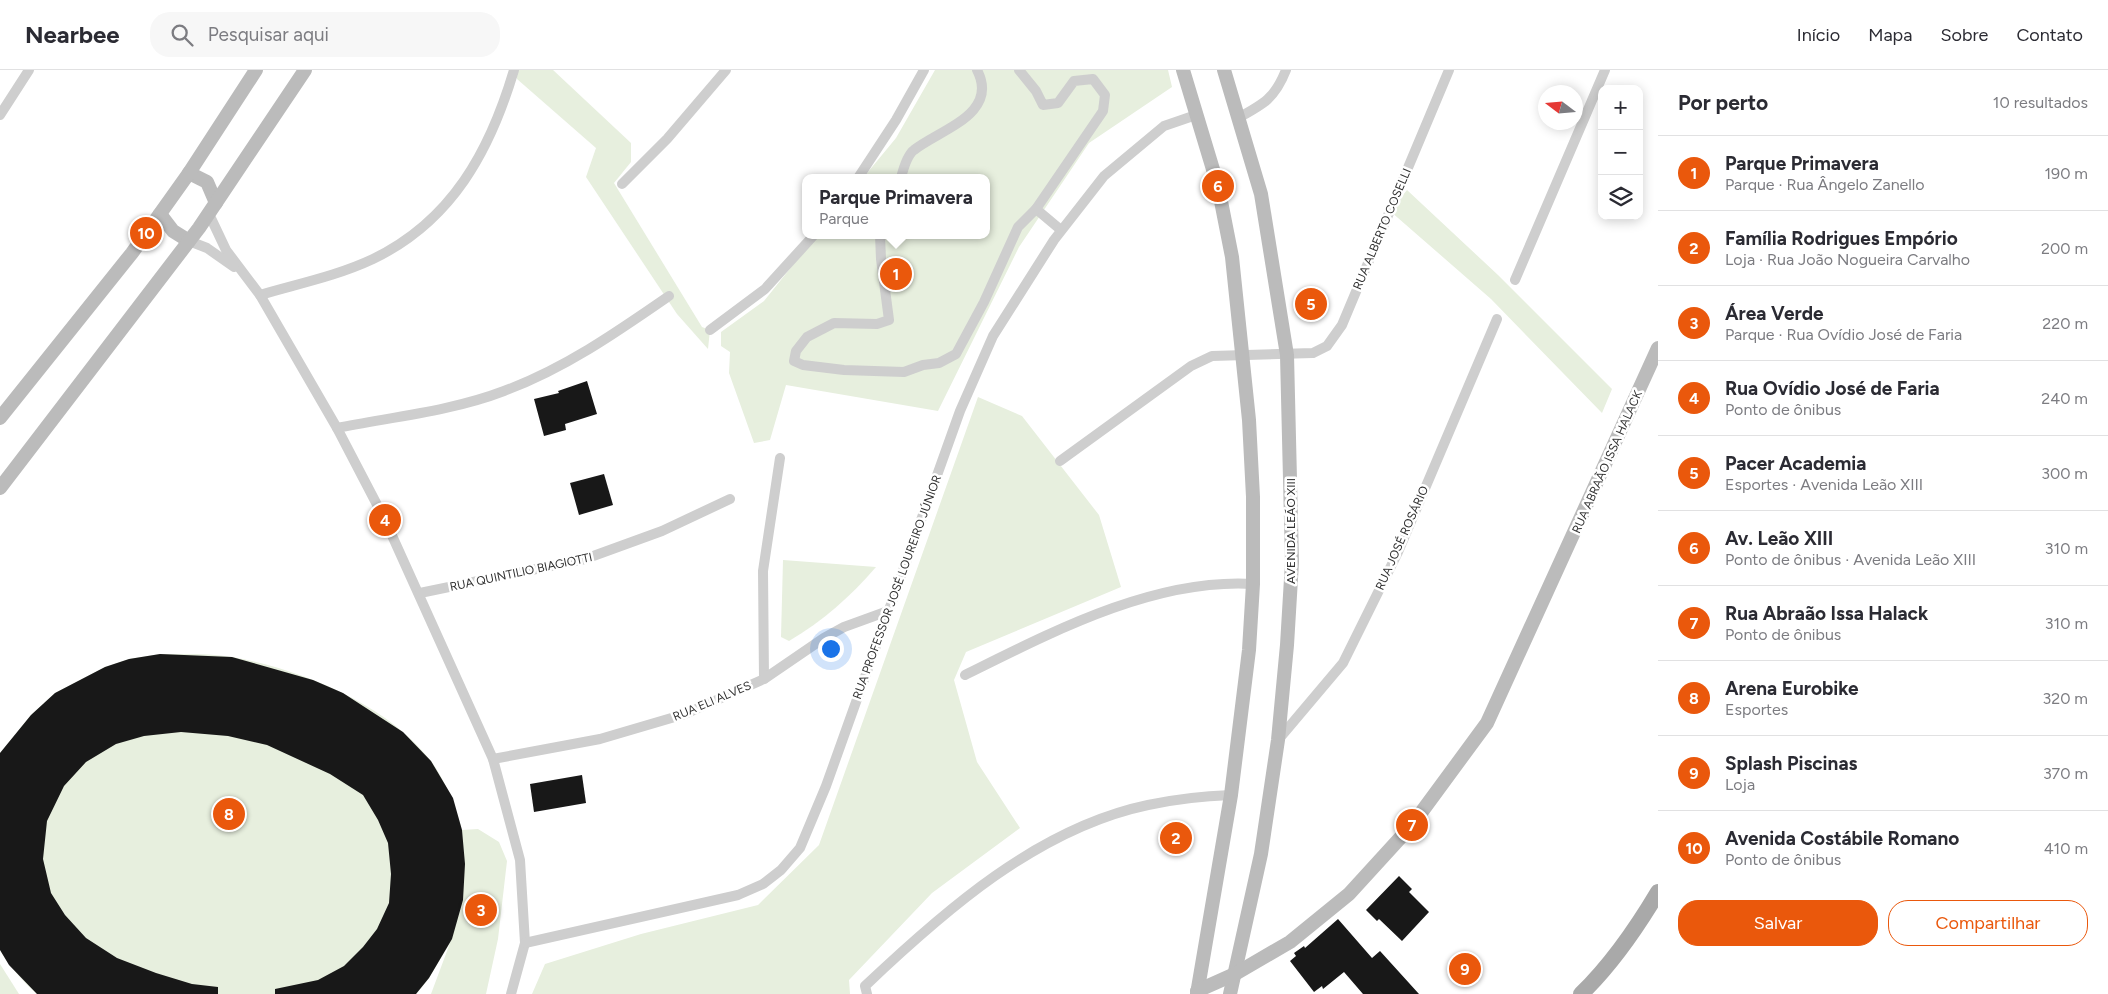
<!DOCTYPE html>
<html lang="pt">
<meta charset="utf-8">
<style>
:root{--surface:#fff;--page:#f7f7f7;--text:#2b2b33;--muted:#7c7c81;--line:#e1e1e2;--accent:#ea580c}
body{margin:0;font-family:Figtree,sans-serif;background:var(--page);color:var(--text)}
.controls{position:absolute;right:15px;top:15px;display:grid;overflow:hidden;border-radius:10px;box-shadow:0 2px 12px #0003}
.controls button{width:45px;height:45px;display:grid;place-items:center;padding:0;border:0;border-bottom:1px solid var(--line);background:var(--surface);color:var(--text);font:25px sans-serif}
.compass{position:absolute;left:1538px;top:15px;width:45px;height:45px;border-radius:50%;background:var(--surface);box-shadow:0 2px 12px #0003;rotate:286deg}
.you{position:absolute;left:830px;top:578px;width:18px;height:18px;margin:-12px;border:4px solid #fff;border-radius:50%;background:#1a73e8;box-shadow:0 0 0 8px #1a73e833}
.badge{display:grid;place-items:center;width:32px;height:32px;border-radius:50%;background:var(--accent);color:#fff;font-size:16px;font-weight:700}
.pin{position:absolute;translate:-50% -50%;border:2px solid #fff;box-shadow:0 1px 5px #0006}
.popup{position:absolute;left:802px;top:104px;width:188px;height:65px;box-sizing:border-box;display:grid;place-content:center;border-radius:10px;background:var(--surface);filter:drop-shadow(0 1px 4px #0005);font-size:16px;white-space:nowrap;color:var(--muted)}
.popup b{font-size:19px;color:var(--text)}
.popup::after{content:'';position:absolute;left:50%;top:100%;margin-left:-10px;border:10px solid transparent;border-top-color:var(--surface)}
.list{margin:0;padding:0;list-style:none}
h2{display:flex;justify-content:space-between;align-items:center;height:65px;margin:0;padding:0 20px;font-size:21px}
h2 small{font-size:16px;font-weight:400;color:var(--muted)}
.list li{display:grid;grid-template-columns:32px 1fr auto;gap:15px;align-items:center;box-sizing:border-box;height:75px;padding:0 20px;border-top:1px solid var(--line)}
.list b{display:block;font-size:19px;white-space:nowrap}
.list p{margin:0;font-size:16px;white-space:nowrap;color:var(--muted)}
.list em{font-size:16px;font-style:normal;color:var(--muted)}
.actions{display:flex;gap:10px;padding:15px 20px}
.actions a{flex:1;padding:11px 0;border:1px solid var(--accent);border-radius:20px;text-align:center;font-size:18px;color:var(--accent)}
.actions .main{background:var(--accent);color:#fff}
.icon{flex:none;width:28px;height:28px;fill:none;stroke:currentColor;stroke-width:2;stroke-linecap:round;stroke-linejoin:round}
.map{position:relative;flex:none;width:1658px;height:924px;overflow:hidden}
header{display:flex;align-items:center;gap:30px;box-sizing:border-box;height:70px;padding:0 25px;background:var(--surface);border-bottom:1px solid var(--line)}
header strong{font-size:24px}
nav{display:flex;gap:28px;margin-inline-start:auto;font-size:18px}
.search{width:350px;height:45px;background:var(--page);display:flex;align-items:center;gap:12px;box-sizing:border-box;padding:0 18px;border-radius:20px;color:var(--muted);font-size:19px}
main{display:flex}
aside{flex:1;background:var(--surface)}
.map>svg:first-child{display:block}
.green{fill:#e7efde}
.building{fill:#181818}
.lines{fill:none;stroke-linecap:round;stroke-linejoin:round}
.street{stroke:#cecece;stroke-width:10}
.secondary{stroke:#bbb;stroke-width:14}
.primary{stroke:#a9a9a9;stroke-width:16}
.labels{text-anchor:middle;dominant-baseline:central;stroke-width:5;stroke-linejoin:round;paint-order:stroke}
.street-label{font-size:12px;fill:#313131;stroke:#fff}
</style>
<header>
<strong>Nearbee</strong>
<div class="search"><svg class="icon" aria-label="search" viewBox="0 0 24 24"><circle cx="10" cy="10" r="6"/><path d="M15 15l6 6"/></svg>Pesquisar aqui</div>
<nav><a>Início</a><a>Mapa</a><a>Sobre</a><a>Contato</a></nav>
</header>
<main>
<div class="map">
<svg width="1658" height="924" viewBox="0 0 1658 924">
<rect width="100%" height="100%" fill="#fff"/>
<g class="green">
<path d="M516 0H553L631 73V92L614 113 702 257 710 260 708 279 677 244 586 107 596 78 517 9Z"/>
<path d="M935 0H1168L1172 17 1089 73 1019 177 938 341 786 315 770 370 754 373 729 303 730 282 721 276V262L764 231 817 165H986V108H863L896 68Z"/>
<path d="M1407 120 1498 205 1612 319 1602 343 1491 229 1390 141Z"/>
<path d="M978 327 1022 346 1099 445 1121 517 966 582 954 610 977 692 1020 758 932 823 849 910 850 924H532L545 894 641 864 758 835 819 775Z"/>
<path d="M783 490 876 497C850 527 823 551 789 571L781 567Z"/>
<path d="M160 584C184 584 209 583 232 587 301 599 387 634 431 691 446 712 455 735 462 760L478 759 499 772 507 791 498 869 486 924H431L450 873 429 908 416 924H37C22 911 10 896 0 880V683L31 645 55 623 105 597 129 589Z"/>
<path d="M0 894 19 924H0Z"/>
</g>
<g class="building">
<path d="M587 311 597 344 565 354 566 360 544 366 534 329 559 323 558 321Z"/>
<path d="M604 404 613 435 579 445 570 413Z"/>
<path d="M160 584 232 587 313 610 343 623 403 662 431 691 453 728 462 760 465 794 463 830 452 869 429 908 416 924H275V919L318 910 344 896 363 877 377 859 389 833 391 804 388 773 378 750 363 725 330 704 267 675 228 666 181 662 144 666 116 674 86 692 64 716 47 751 43 789 51 823 65 845 86 868 117 888 156 903 192 914 218 917V924H37L9 895 0 880V683L31 645 55 623 105 597 129 589Z"/>
<path d="M582 705 586 733 534 742 530 714Z"/>
<path d="M1399 806 1412 819 1409 822 1429 842 1402 871 1379 849 1377 851 1366 840Z"/>
<path d="M1338 849 1372 888 1380 881 1419 924H1363L1344 902 1323 919 1322 916 1314 922 1290 891 1296 886 1294 883 1304 876 1305 878Z"/>
</g>
<g class="lines">
<g class="street">
<path d="M1019 0 1036 21 1043 35 1058 33 1074 11 1093 9 1105 25 1103 41 1036 139 1061 160"/>
<path d="M0 45 29 0"/>
<path d="M1238 48C1264 34 1275 28 1286 0"/>
<path d="M858 108 896 50 924 0"/>
<path d="M901 108C903 100 907 85 914 80 939 60 1000 44 977 0"/>
<path d="M622 114 667 69 726 0"/>
<path d="M209 144 226 180 260 225 337 358 385 450 493 689 520 790 525 873 511 924"/>
<path d="M880 165 881 189 889 250 877 254 834 253 807 267 796 281 794 291 803 295 844 300 904 302 923 295 939 293 956 284 984 232 1018 157 1036 139"/>
<path d="M189 171 207 178 234 197"/>
<path d="M1515 210 1605 0"/>
<path d="M260 225C297 214 337 206 373 189 452 151 490 81 514 0"/>
<path d="M710 260 765 219 814 165"/>
<path d="M337 358C392 347 452 341 504 321 564 299 617 262 669 226"/>
<path d="M1060 391 1191 296 1212 286 1313 283 1327 276 1342 255 1449 0"/>
<path d="M420 523 585 489 662 461 730 429"/>
<path d="M965 605C1052 562 1154 508 1253 514"/>
<path d="M764 609 763 501 780 388"/>
<path d="M1278 670 1343 593 1398 482 1497 249"/>
<path d="M493 689 600 669 685 644 764 609 824 568 844 557 888 541"/>
<path d="M525 873 738 825 763 814 781 800 800 778 826 716 960 341 993 266 1054 170 1104 106 1164 56 1196 45"/>
<path d="M867 924 865 916C944 841 1038 758 1148 735 1176 729 1203 726 1231 725"/>
</g>
<g class="secondary">
<path d="M1183 0 1218 116 1232 187 1249 350 1253 427V514L1249 580 1231 725 1197 924"/>
<path d="M1224 0 1261 124 1287 285 1292 492 1287 575 1278 670 1261 784 1230 924"/>
<path d="M189 103 207 112 216 133"/>
<path d="M160 144 173 161 189 171"/>
<path d="M0 348 132 183 189 103 256 0"/>
<path d="M0 418 199 158 305 0"/>
<path d="M1197 921 1235 904 1290 872 1349 824 1412 755 1487 653 1658 278"/>
</g>
<path class="primary" d="M1581 924C1612 894 1636 859 1658 822"/>
</g>
<g class="labels">
<g class="street-label">
<text transform="translate(1382 159) rotate(-67)">RUA ALBERTO COSELLI</text>
<text transform="translate(1607 392) rotate(-66)">RUA ABRAÃO ISSA HALACK</text>
<text transform="translate(1291 461) rotate(-90)">AVENIDA LEÃO XIII</text>
<text transform="translate(1402 468) rotate(-66)">RUA JOSÉ ROSÁRIO</text>
<text transform="translate(521 502) rotate(-12)">RUA QUINTILIO BIAGIOTTI</text>
<text transform="translate(897 517) rotate(-70)">RUA PROFESSOR JOSÉ LOUREIRO JÚNIOR</text>
<text transform="translate(712 631) rotate(-23)">RUA ELI ALVES</text>
</g>
</g>
</svg>
<div class="controls">
<button>+</button>
<button>−</button>
<button><svg class="icon" aria-label="layers" viewBox="0 0 24 24"><path d="M12 4l9 5-9 5-9-5zM3 14l9 5 9-5"/></svg></button>
</div>
<svg class="compass" viewBox="-18 -18 36 36"><path d="M0-13l5 13h-10z" fill="#e53935"/><path d="M0 13l5-13h-10z" fill="#7c7c81"/></svg>
<div class="you"></div>
<div class="pin badge" style="left:896px;top:204px">1</div>
<div class="popup"><b>Parque Primavera</b>Parque</div>
<div class="pin badge" style="left:1176px;top:768px">2</div>
<div class="pin badge" style="left:481px;top:840px">3</div>
<div class="pin badge" style="left:385px;top:450px">4</div>
<div class="pin badge" style="left:1311px;top:234px">5</div>
<div class="pin badge" style="left:1218px;top:116px">6</div>
<div class="pin badge" style="left:1412px;top:755px">7</div>
<div class="pin badge" style="left:229px;top:744px">8</div>
<div class="pin badge" style="left:1465px;top:899px">9</div>
<div class="pin badge" style="left:146px;top:163px">10</div>
</div>
<aside>
<h2>Por perto<small>10 resultados</small></h2>
<ul class="list">
<li><span class="badge">1</span><div><b>Parque Primavera</b><p>Parque · Rua Ângelo Zanello</p></div><em>190 m</em></li>
<li><span class="badge">2</span><div><b>Família Rodrigues Empório</b><p>Loja · Rua João Nogueira Carvalho</p></div><em>200 m</em></li>
<li><span class="badge">3</span><div><b>Área Verde</b><p>Parque · Rua Ovídio José de Faria</p></div><em>220 m</em></li>
<li><span class="badge">4</span><div><b>Rua Ovídio José de Faria</b><p>Ponto de ônibus</p></div><em>240 m</em></li>
<li><span class="badge">5</span><div><b>Pacer Academia</b><p>Esportes · Avenida Leão XIII</p></div><em>300 m</em></li>
<li><span class="badge">6</span><div><b>Av. Leão XIII</b><p>Ponto de ônibus · Avenida Leão XIII</p></div><em>310 m</em></li>
<li><span class="badge">7</span><div><b>Rua Abraão Issa Halack</b><p>Ponto de ônibus</p></div><em>310 m</em></li>
<li><span class="badge">8</span><div><b>Arena Eurobike</b><p>Esportes</p></div><em>320 m</em></li>
<li><span class="badge">9</span><div><b>Splash Piscinas</b><p>Loja</p></div><em>370 m</em></li>
<li><span class="badge">10</span><div><b>Avenida Costábile Romano</b><p>Ponto de ônibus</p></div><em>410 m</em></li>
</ul>
<div class="actions"><a class="main">Salvar</a><a>Compartilhar</a></div>
</aside>
</main>
